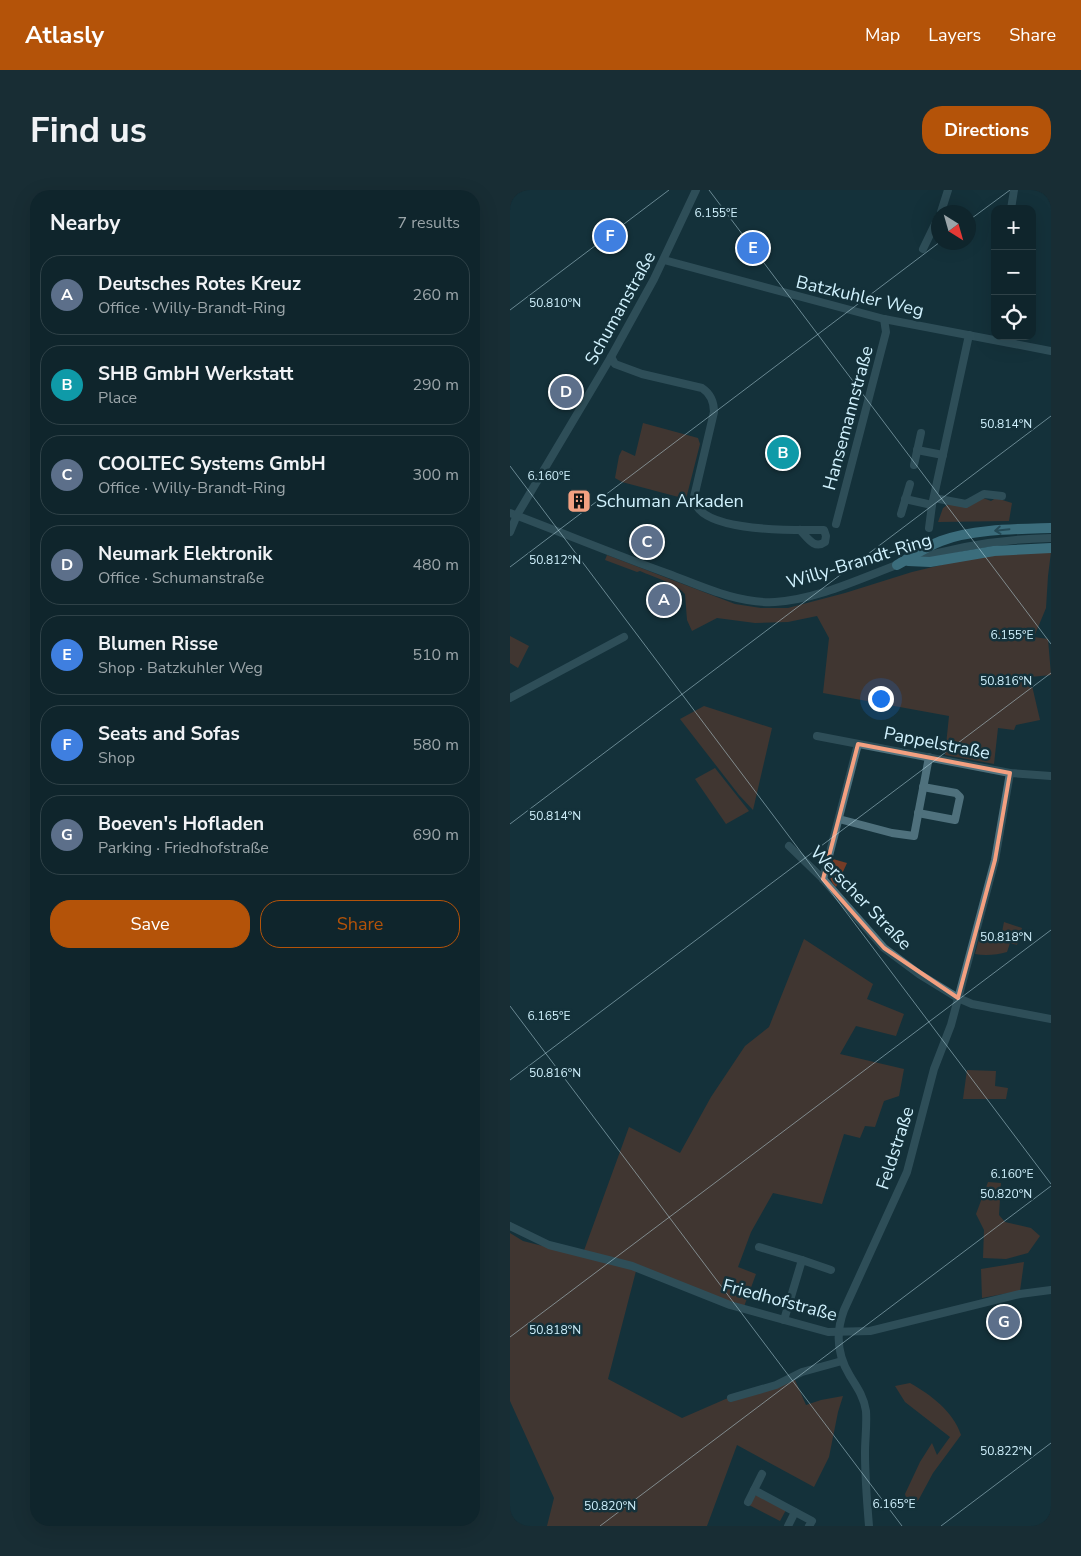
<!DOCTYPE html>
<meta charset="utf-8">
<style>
:root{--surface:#0f252c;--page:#182d34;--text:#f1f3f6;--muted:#9ba5a9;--line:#2f4248;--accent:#b45309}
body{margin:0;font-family:"Nunito Sans",sans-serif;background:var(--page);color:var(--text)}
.controls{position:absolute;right:15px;top:15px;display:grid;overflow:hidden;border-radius:10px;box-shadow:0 5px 20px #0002}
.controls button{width:45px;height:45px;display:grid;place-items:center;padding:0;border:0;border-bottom:1px solid var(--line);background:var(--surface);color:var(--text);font:25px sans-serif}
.compass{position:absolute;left:421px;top:15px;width:45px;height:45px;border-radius:50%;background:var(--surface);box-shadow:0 5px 20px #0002;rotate:143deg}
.you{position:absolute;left:370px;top:508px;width:18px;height:18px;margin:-12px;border:4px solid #fff;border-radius:50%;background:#1a73e8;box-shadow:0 0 0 8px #1a73e833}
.badge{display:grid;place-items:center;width:32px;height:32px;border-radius:50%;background:var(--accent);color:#fff;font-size:16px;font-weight:700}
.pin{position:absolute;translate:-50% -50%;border:2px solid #fff;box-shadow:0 1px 5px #0006}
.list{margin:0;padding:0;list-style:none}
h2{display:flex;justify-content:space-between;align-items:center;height:65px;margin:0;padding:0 20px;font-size:21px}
h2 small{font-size:16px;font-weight:400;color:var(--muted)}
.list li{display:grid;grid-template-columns:32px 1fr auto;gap:15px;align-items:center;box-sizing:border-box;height:80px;margin:0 10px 10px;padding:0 10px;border:1px solid var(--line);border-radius:20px}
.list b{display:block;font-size:19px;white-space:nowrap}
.list p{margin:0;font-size:16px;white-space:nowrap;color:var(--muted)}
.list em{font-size:16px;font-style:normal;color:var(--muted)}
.actions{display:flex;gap:10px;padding:15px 20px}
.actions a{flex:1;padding:11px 0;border:1px solid var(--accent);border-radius:20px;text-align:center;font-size:18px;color:var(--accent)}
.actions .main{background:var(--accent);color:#fff}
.icon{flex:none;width:28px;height:28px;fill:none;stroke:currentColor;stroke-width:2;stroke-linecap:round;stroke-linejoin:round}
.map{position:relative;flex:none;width:541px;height:1336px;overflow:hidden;border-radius:20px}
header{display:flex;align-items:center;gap:30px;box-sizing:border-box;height:70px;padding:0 25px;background:var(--accent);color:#fff}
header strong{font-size:24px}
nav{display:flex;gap:28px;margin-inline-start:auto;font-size:18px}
.intro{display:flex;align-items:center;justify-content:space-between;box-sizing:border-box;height:120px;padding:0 30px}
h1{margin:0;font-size:35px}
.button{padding:12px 22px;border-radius:20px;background:var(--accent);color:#fff;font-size:18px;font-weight:700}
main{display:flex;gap:30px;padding:0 30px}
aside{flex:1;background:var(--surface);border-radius:20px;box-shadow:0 5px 20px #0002}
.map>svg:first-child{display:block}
.green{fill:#763c26}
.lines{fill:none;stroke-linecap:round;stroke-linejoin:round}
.minor{stroke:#4f717d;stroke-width:8}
.major{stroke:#6cb5cd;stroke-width:10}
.oneway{stroke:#376675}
.marked{fill:none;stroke:#f3a081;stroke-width:4;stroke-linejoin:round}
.ticks{fill:none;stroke:#d0f1fd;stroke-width:1;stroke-opacity:0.45}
.labels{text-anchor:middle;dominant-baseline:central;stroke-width:5;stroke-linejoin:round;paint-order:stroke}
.street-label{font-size:18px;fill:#d0f1fd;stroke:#14313a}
.poi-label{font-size:18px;fill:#d0f1fd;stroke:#14313a;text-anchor:start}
.ticks-label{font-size:12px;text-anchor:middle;fill:#d0f1fd;stroke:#14313a;stroke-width:5;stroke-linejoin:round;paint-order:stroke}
</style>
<header>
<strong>Atlasly</strong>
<nav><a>Map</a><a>Layers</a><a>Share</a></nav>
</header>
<div class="intro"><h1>Find us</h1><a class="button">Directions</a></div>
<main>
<aside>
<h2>Nearby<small>7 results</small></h2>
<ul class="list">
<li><span class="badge" style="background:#5c6f8a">A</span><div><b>Deutsches Rotes Kreuz</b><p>Office · Willy-Brandt-Ring</p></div><em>260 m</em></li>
<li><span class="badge" style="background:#0f9aa8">B</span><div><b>SHB GmbH Werkstatt</b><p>Place</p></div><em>290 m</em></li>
<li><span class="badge" style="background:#5c6f8a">C</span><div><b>COOLTEC Systems GmbH</b><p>Office · Willy-Brandt-Ring</p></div><em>300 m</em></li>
<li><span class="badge" style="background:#5c6f8a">D</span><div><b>Neumark Elektronik</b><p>Office · Schumanstraße</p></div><em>480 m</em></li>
<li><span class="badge" style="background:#3f7fe0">E</span><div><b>Blumen Risse</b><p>Shop · Batzkuhler Weg</p></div><em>510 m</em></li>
<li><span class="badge" style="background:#3f7fe0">F</span><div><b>Seats and Sofas</b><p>Shop</p></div><em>580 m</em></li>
<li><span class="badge" style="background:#5c6f8a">G</span><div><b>Boeven's Hofladen</b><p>Parking · Friedhofstraße</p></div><em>690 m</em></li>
</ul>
<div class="actions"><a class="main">Save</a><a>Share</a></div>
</aside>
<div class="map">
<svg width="541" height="1336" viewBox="0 0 541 1336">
<rect width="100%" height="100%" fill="#14313a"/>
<g class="green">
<path d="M133 233 188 248 190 254 176 309 112 292 105 288 109 266 112 260 125 266Z"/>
<path d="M473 308 481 311 486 308 502 313 499 331 428 332 433 318 440 313 457 317Z"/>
<path d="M541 362 538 386 536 418 524 447 538 449 541 485 520 487 530 530 506 535 504 540 488 538 484 574 435 565 439 526 313 503 319 448 307 426 278 432 245 433 207 428 182 441 177 430 175 404C164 392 145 388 130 381L127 382 95 370 97 365 225 414 251 418H278L335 403 402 382 477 364Z"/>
<path d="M0 446 19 456 8 478 0 473Z"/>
<path d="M194 516 262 538 243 620 229 605 170 529Z"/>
<path d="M205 578 239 621 216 634 185 589Z"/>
<path d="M323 669 337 673 326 697C317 688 320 681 323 669Z"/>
<path d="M494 732 512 738 507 755 500 753 497 762C487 765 475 766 465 764L471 741 491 747Z"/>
<path d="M294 749 363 794 357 809 394 824 386 846 346 836 330 864 394 879 389 906 374 911 365 937 355 936 350 948 334 944 312 1014 263 1003 241 1042 228 1077 246 1084 232 1122 126 1081 98 1189 172 1228 234 1201 262 1194 282 1183 296 1215 311 1210 333 1206 328 1222 319 1267 304 1297 227 1255 197 1336H37L44 1308 0 1211V1043L13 1051 72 1066 119 937 170 963 201 907 235 856 259 837Z"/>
<path d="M457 880 486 881 485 896 498 898 496 909H453Z"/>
<path d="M478 992 491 993 489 1025 495 1032 521 1038 530 1046 518 1063 496 1069 473 1068 474 1040 466 1024Z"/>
<path d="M514 1072 510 1101 472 1108 471 1079Z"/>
<path d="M400 1193C421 1205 443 1221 451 1245L423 1283 409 1309 400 1320 395 1304 410 1272 422 1253 427 1265 440 1247 395 1212 385 1196Z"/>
<path d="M248 1305 276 1320 270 1331 239 1315 244 1306Z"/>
</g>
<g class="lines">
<g class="minor">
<path d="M501 19 504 0"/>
<path d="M431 22 438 0"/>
<path d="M413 59 428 28"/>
<path d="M154 70 374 129 541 161"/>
<path d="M101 167 105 174 132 184 192 198C201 204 204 212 204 222L184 307C185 344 290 340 314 340L316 346 315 352C304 360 297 347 290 340"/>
<path d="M407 260 433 265"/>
<path d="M404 275 411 243"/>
<path d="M424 308 456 314 474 304 492 306"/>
<path d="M395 309 422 315"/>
<path d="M0 323C53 343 106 365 159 384 193 397 229 414 265 412 309 409 351 388 392 373"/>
<path d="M391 324 400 294"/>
<path d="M326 334 376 142 374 129"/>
<path d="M419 338 422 315 459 145"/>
<path d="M0 342 7 325 101 167 144 89 186 0"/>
<path d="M403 370C450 355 492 349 541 348"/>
<path d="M0 508 114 447"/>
<path d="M307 546 500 583 541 586"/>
<path d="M408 623 445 630 450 607 446 603 413 597"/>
<path d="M329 629 382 643 404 646 419 567"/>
<path d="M279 656 313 689 374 758 409 784 448 808 462 814 541 829"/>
<path d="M313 689 348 554"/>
<path d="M0 1036 39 1055 122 1076 220 1115 318 1142 360 1141 510 1104 541 1100"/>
<path d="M249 1057 292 1070"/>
<path d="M274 1130 292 1070 321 1080"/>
<path d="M221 1208 266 1195 292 1182 332 1171"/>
<path d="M252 1284 244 1300 302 1331 299 1336"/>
<path d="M238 1312 244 1300"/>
<path d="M278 1336 285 1322"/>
<path d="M359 1336C357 1312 355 1287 355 1263 355 1249 357 1235 356 1221 354 1207 347 1197 340 1186 327 1165 325 1144 334 1120L397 982 424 879 441 835 485 670 500 583"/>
</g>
<g class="major">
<path d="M398 371 420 372 484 361 541 358"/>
<path d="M387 375C401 367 415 357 431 351 462 339 507 339 541 338"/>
</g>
</g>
<defs><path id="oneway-shaft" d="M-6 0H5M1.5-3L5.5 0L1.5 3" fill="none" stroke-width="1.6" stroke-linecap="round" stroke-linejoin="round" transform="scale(1.25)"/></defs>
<use class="oneway" href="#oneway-shaft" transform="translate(492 340) rotate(174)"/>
<path d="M0 0H541V1336H0ZM348 554 500 583 485 670 448 808 374 758 313 689Z" fill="#14313a" fill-opacity=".55" fill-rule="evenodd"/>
<path class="marked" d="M348 554 500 583 485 670 448 808 374 758 313 689Z"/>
<path class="ticks" d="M199 0 541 454M458 31 500 0M0 120 159 0M0 276 541 994M0 377 430 52M0 634 541 226M0 816 392 1336M0 890 541 483M0 1147 541 740M90 1336 541 996M431 1336 541 1253"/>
<defs>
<g id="building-square" transform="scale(1.25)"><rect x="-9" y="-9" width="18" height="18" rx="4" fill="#f3a081" stroke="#14313a"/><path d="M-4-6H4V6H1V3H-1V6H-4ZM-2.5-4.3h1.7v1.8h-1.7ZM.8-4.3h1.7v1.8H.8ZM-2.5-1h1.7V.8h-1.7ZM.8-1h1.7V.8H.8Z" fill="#111"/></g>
</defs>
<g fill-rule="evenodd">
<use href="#building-square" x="69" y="311"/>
</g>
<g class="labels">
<g class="street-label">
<text transform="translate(350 106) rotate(13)">Batzkuhler Weg</text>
<text transform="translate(110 118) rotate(-61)">Schumanstraße</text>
<text transform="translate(338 228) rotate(-75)">Hansemannstraße</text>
<text transform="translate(349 371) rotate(-17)">Willy-Brandt-Ring</text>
<text transform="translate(427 553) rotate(11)">Pappelstraße</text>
<text transform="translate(351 708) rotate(46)">Werscher Straße</text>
<text transform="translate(385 958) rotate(-72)">Feldstraße</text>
<text transform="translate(270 1110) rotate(15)">Friedhofstraße</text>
</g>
<g class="poi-label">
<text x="86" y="311">Schuman Arkaden</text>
</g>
</g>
<g class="ticks-label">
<text x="206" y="27">6.155°E</text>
<text x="45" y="117">50.810°N</text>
<text x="496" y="238">50.814°N</text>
<text x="39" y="290">6.160°E</text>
<text x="45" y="374">50.812°N</text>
<text x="502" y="449">6.155°E</text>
<text x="496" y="495">50.816°N</text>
<text x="45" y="630">50.814°N</text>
<text x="496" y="751">50.818°N</text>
<text x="39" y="830">6.165°E</text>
<text x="45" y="887">50.816°N</text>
<text x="502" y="988">6.160°E</text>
<text x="496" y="1008">50.820°N</text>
<text x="45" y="1144">50.818°N</text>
<text x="496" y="1265">50.822°N</text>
<text x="384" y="1318">6.165°E</text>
<text x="100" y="1320">50.820°N</text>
</g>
</svg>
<div class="controls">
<button>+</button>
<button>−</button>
<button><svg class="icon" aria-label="locate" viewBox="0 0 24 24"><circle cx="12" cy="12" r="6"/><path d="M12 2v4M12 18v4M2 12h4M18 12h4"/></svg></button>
</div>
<svg class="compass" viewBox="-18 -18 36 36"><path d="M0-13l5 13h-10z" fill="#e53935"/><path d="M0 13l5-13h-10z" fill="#9ba5a9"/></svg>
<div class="you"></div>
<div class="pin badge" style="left:154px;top:410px;background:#5c6f8a">A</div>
<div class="pin badge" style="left:273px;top:263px;background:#0f9aa8">B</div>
<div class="pin badge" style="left:137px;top:352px;background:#5c6f8a">C</div>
<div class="pin badge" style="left:56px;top:202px;background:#5c6f8a">D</div>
<div class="pin badge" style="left:243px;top:58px;background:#3f7fe0">E</div>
<div class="pin badge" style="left:100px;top:46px;background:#3f7fe0">F</div>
<div class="pin badge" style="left:494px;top:1132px;background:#5c6f8a">G</div>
</div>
</main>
